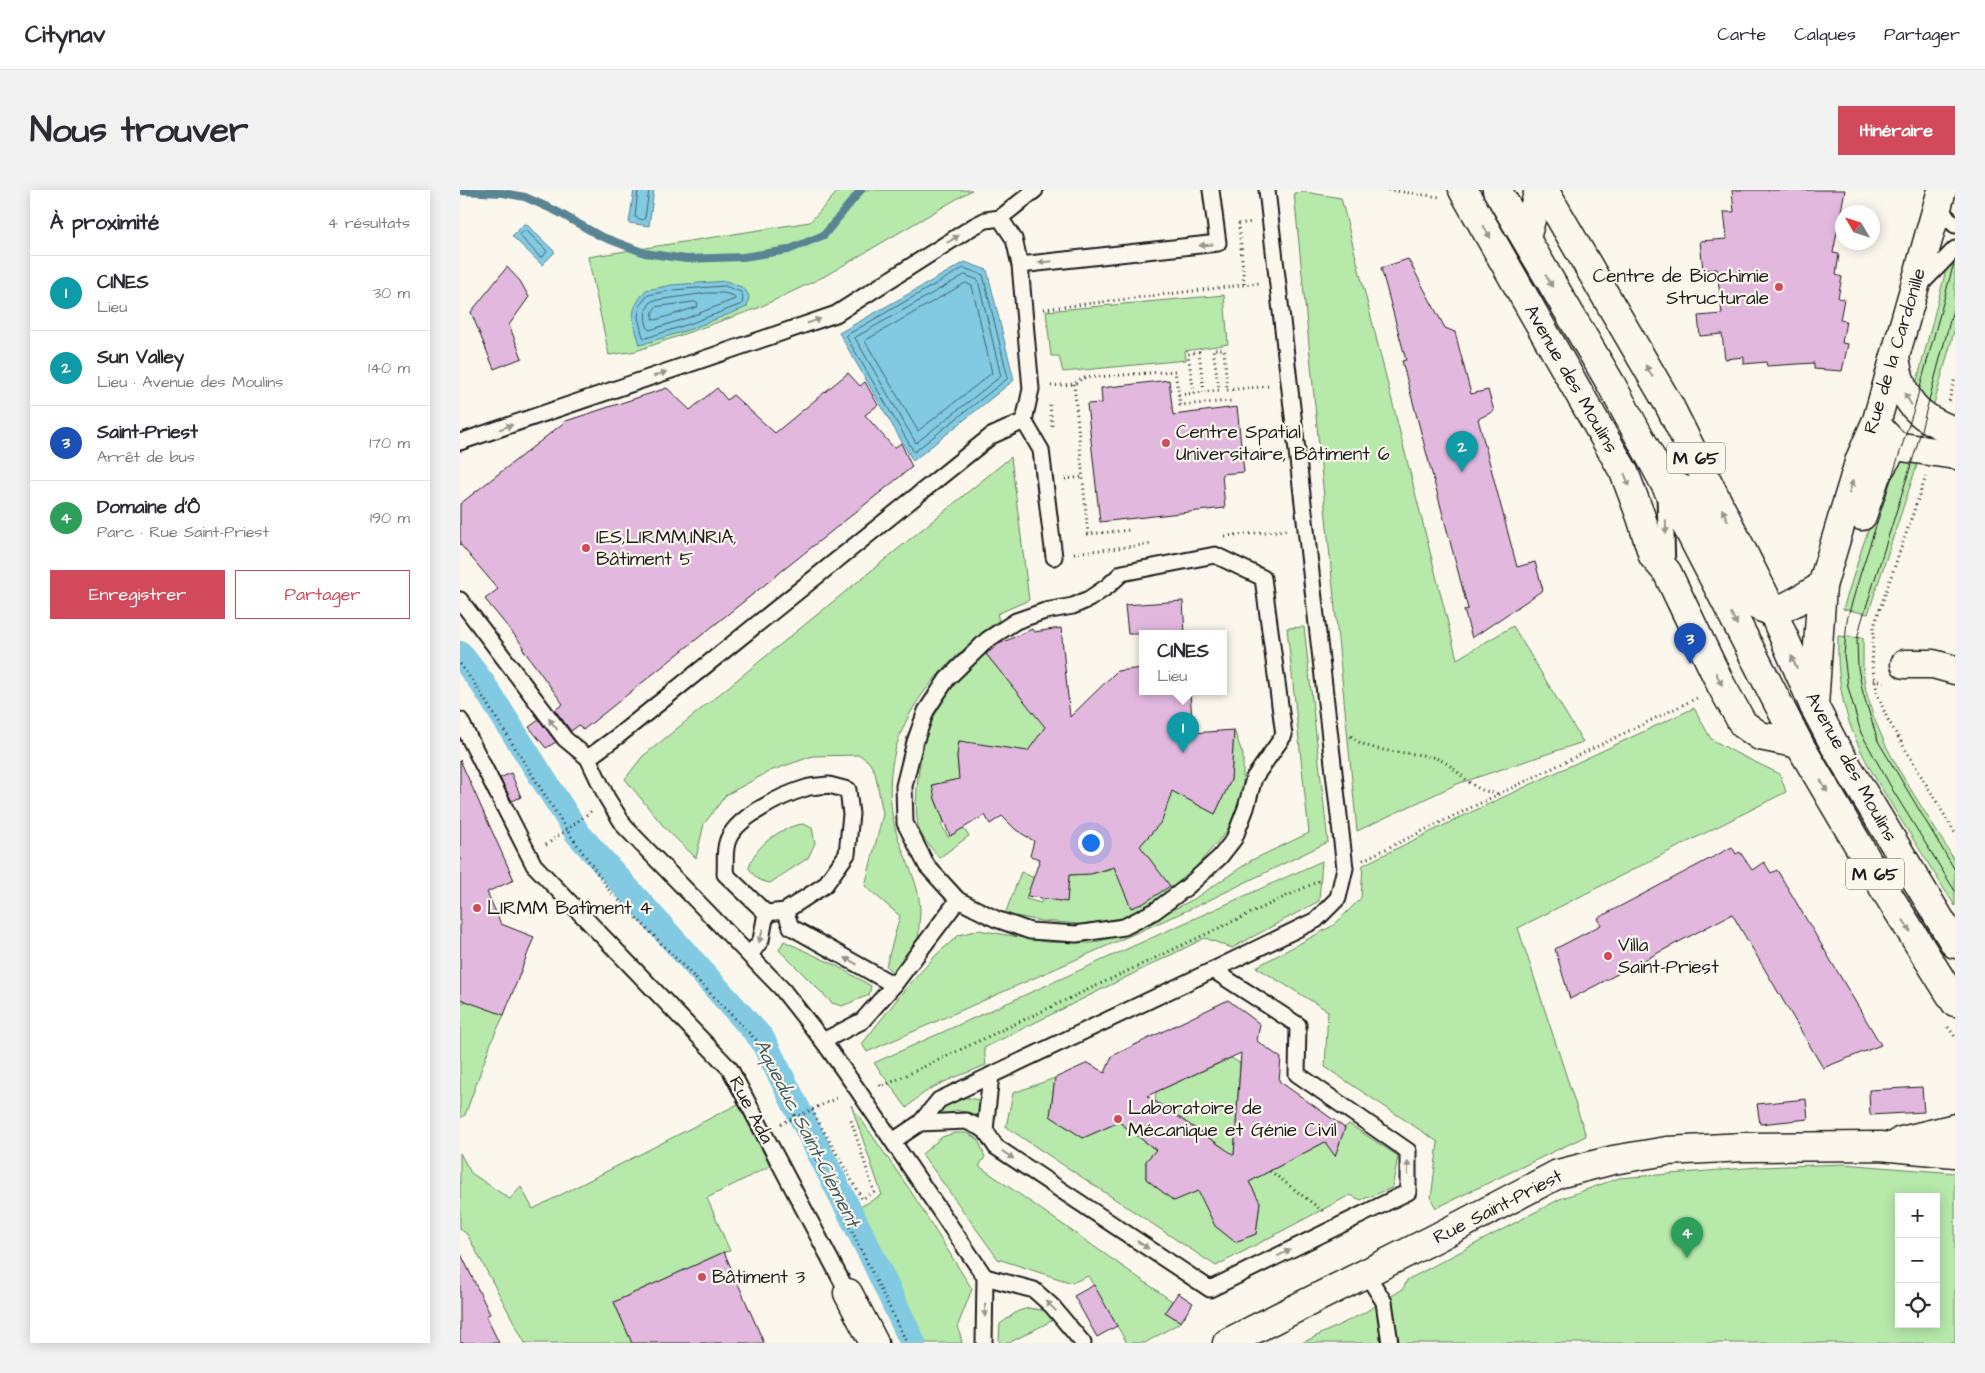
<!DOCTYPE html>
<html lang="fr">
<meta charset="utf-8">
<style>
:root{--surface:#fff;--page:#f2f2f3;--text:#2b2b33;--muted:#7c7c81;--line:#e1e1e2;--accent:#d1495b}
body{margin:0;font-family:"Architects Daughter",sans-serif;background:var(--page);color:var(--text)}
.controls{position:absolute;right:15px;bottom:15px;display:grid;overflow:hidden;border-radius:0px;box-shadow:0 2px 12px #0003}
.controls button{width:45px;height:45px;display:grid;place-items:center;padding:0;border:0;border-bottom:1px solid var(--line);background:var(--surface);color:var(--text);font:25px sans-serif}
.compass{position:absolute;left:1375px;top:15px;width:45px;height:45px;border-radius:50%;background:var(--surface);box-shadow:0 2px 12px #0003;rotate:309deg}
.you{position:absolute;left:630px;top:652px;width:18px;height:18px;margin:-12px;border:4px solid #fff;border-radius:50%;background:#1a73e8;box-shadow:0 0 0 8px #1a73e833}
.badge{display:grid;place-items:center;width:32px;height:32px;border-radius:50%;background:var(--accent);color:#fff;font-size:16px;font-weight:700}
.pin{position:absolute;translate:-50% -41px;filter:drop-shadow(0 1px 2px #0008)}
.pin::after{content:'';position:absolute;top:26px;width:18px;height:15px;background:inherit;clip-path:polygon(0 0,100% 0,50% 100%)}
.popup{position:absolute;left:679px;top:440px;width:88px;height:65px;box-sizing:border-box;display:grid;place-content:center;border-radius:0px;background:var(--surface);filter:drop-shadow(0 1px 4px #0005);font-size:16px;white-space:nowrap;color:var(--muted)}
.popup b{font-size:19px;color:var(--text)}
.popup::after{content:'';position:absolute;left:50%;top:100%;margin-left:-10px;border:10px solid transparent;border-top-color:var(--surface)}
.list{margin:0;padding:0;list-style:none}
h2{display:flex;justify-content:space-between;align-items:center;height:65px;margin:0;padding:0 20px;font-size:21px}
h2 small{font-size:16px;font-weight:400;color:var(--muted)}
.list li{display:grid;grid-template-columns:32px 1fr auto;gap:15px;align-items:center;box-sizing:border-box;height:75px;padding:0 20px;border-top:1px solid var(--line)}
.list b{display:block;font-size:19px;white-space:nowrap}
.list p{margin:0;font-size:16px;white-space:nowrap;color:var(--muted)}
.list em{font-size:16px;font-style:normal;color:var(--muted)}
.actions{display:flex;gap:10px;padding:15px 20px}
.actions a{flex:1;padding:11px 0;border:1px solid var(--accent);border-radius:0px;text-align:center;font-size:18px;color:var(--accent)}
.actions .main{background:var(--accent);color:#fff}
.icon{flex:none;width:28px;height:28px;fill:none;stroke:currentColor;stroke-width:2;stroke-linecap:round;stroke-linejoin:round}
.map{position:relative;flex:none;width:1495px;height:1153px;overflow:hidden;border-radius:0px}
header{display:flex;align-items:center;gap:30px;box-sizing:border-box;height:70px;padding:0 25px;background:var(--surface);border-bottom:1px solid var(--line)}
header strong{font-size:24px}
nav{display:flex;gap:28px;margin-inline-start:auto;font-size:18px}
.intro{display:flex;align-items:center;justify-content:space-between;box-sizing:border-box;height:120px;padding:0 30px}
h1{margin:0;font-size:35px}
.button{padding:12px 22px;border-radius:0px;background:var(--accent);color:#fff;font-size:18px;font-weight:700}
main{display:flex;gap:30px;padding:0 30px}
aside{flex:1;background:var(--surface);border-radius:0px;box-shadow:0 2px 12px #0003}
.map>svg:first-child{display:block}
.green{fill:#b6e9aa;stroke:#698263;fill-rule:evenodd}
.water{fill:#81cae2;stroke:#598493}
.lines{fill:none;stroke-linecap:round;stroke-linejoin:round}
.shore{stroke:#44626b;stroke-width:1}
.stream{stroke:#598493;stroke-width:8}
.canal{stroke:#81cae2;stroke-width:26}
.building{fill:#e2b8df;stroke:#1c1c1c;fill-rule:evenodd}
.service-casing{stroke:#1c1c1c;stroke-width:19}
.minor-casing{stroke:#1c1c1c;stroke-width:31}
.primary-casing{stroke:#1c1c1c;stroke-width:31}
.path{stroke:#1c1c1c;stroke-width:3;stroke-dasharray:1 4;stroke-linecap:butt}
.service{stroke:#fbf7ec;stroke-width:15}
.minor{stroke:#fbf7ec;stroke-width:28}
.primary{stroke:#fbf7ec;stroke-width:28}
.tram{stroke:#1c1c1c;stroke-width:1}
.oneway{fill:#97948e}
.poi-dot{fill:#d1495b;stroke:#fbf7ec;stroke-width:2}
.labels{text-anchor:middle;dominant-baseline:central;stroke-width:4.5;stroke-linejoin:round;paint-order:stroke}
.shield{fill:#fbf7ec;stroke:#5f5e5a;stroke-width:1}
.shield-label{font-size:18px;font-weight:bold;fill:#1c1c1c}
.poi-label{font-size:19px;fill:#1c1c1c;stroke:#fbf7ec;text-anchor:start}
.street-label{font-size:19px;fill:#1c1c1c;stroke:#fbf7ec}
.water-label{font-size:20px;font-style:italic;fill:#3f5961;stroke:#fbf7ec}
</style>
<header>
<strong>Citynav</strong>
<nav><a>Carte</a><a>Calques</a><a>Partager</a></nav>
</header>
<div class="intro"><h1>Nous trouver</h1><a class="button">Itinéraire</a></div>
<main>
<aside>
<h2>À proximité<small>4 résultats</small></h2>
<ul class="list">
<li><span class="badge" style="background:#0f9aa8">1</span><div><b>CINES</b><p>Lieu</p></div><em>30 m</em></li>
<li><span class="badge" style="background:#0f9aa8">2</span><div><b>Sun Valley</b><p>Lieu · Avenue des Moulins</p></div><em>140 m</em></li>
<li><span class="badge" style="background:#1a4fb4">3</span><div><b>Saint-Priest</b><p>Arrêt de bus</p></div><em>170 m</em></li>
<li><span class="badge" style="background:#2e9e5b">4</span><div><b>Domaine d'Ô</b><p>Parc · Rue Saint-Priest</p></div><em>190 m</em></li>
</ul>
<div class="actions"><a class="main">Enregistrer</a><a>Partager</a></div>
</aside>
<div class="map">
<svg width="1495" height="1153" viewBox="0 0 1495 1153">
<rect width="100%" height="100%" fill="#fbf7ec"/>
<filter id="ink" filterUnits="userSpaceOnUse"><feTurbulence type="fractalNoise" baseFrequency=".02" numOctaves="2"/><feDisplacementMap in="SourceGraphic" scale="10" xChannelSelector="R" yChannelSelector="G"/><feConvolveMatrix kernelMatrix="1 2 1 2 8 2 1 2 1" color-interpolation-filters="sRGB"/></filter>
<g filter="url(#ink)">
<g class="green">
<path d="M379 0H512L365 86 298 118 176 161 149 165 128 67 350 32Z"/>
<path d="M845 2 881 8 997 469 1053 436 1123 552 997 594 897 641 834 3Z"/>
<path d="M1495 73V138L1472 221 1454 203 1487 76Z"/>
<path d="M764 105 768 154 725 161 726 170 603 182 599 166H591L586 121Z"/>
<path d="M551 267 569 410 537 424 539 430C473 481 417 539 433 629 440 667 465 693 459 734 459 739 459 745 458 749 454 759 439 774 433 783L426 776 440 726 405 696 423 624 415 582 409 572 400 565 353 566 310 581 266 605 244 634 236 668 205 638 165 589 182 567Z"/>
<path d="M1459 269 1408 424 1383 419 1403 355 1433 274 1439 270Z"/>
<path d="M844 437 868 652 737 716 407 862 402 854 442 803 476 765 499 745 519 740 586 752 632 753 666 744 734 709 792 670 849 643 827 438Z"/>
<path d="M1378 446 1403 448V480L1406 501 1414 528 1425 554 1440 582 1495 671V716C1478 690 1463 664 1446 638 1404 570 1375 530 1378 446Z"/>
<path d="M526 464 587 537 571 569 499 551 497 566 499 589 473 595 475 609 484 632 481 634 488 647 503 638 509 646 479 668C473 659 460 647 458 636 453 609 460 560 470 535 477 519 488 503 498 489 505 480 514 467 526 464Z"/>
<path d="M1234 518 1251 549 1276 563 1320 584 1326 602 1058 738 1126 946 976 1018 971 1009 978 952 865 877 868 821 796 777 874 735 901 708 903 675 1003 626Z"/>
<path d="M774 540 783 565V602L767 641 730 684 691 715 662 729 620 734 581 731 545 724 561 682 574 688 566 709 581 713 583 708 607 711 609 685C624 684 643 684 655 676 674 665 689 646 703 629L667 606 671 579 755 624 771 590Z"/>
<path d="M343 634 352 638 355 653 348 668 310 693C299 691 295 688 289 678 293 657 322 636 343 634Z"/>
<path d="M862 671 859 711 772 758 745 748 524 858 526 875C498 887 467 895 447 918L414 873Z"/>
<path d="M324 751 375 775 411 796 409 805 382 816 372 813 319 760Z"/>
<path d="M7 811 44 825 32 850 5 925 0 928V814Z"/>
<path d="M771 868 780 873 773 980 763 975 764 958 695 911 696 902Z"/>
<path d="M595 888 590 926 623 948 659 932 696 960 686 971V989L714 1011 741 990 755 1036 775 1052 796 1044 800 1012 789 992 865 952 889 934 938 966 932 998 901 1010 890 1005 756 1076 546 937 553 903Z"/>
<path d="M504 907 523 911 520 926 496 920 485 927 473 926C481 916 492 912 504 907Z"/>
<path d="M278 914 310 976 247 1008 270 1061 264 1062 154 1112 172 1153H65L7 1044 0 1039V963L11 983 50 1009 61 997 73 1019Z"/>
<path d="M391 915 450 1000 512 1099 498 1135 502 1153H452L398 1018 422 1005Z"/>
<path d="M494 943H507L518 949 525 967 519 976 712 1111 705 1122 721 1132 685 1153H667L628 1086 612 1093 538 1069 462 964 482 947Z"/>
<path d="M1383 974 1495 983V1153H842L902 1124 943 1099 947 1090 1100 1009 1159 988 1299 977ZM1439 1007H1476V1134H1439Z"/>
<path d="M569 1118 587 1121 595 1129 549 1153H540L539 1150 540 1134 558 1121Z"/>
</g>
<g class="water">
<path d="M174 0H194L189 36 169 33Z"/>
<path d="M65 33 95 62 82 75 52 46Z"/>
<path d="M505 72 527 80 554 190 453 271 379 143Z"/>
<path d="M266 91 284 98 289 106 287 117 231 139 180 155C173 129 167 123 186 100L212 95Z"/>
</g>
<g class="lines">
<g class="shore">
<path d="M178 0 175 27 182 30 185 28 189 0"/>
<path d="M64 41H67L87 61 83 67H80L61 47 60 45Z"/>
<path d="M504 78 523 85 548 188 454 262 386 146Z"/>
<path d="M505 85 518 90 541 186 456 253 395 148Z"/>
<path d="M506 93 512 96 532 183 458 241 405 151Z"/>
<path d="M265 96 281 102 283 107 282 114 229 134 186 148 183 147 178 127 180 115 188 105 213 100Z"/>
<path d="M247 103H264L274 106 275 109 227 128 190 140 188 139C184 127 184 120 192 111Z"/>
<path d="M235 112 238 114 237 117 196 130 192 129 193 121 196 117Z"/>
</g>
<path class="stream" d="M0 1 43 3 65 7 96 21 140 46 185 63 226 69 283 67 328 60 364 45 401 0"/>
<path class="canal" d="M0 464 23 494 118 644 302 849 409 1060 453 1153"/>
</g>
<g class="building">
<path d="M1272 0H1385L1373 63 1379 64 1376 85 1382 87 1378 108 1384 109 1380 130 1386 131 1382 153 1388 154 1382 181 1354 179V173L1307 176 1306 172 1284 174V167L1265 169 1262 144 1240 146 1238 126 1262 124 1257 79 1243 80 1240 51 1267 49 1264 22H1274Z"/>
<path d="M948 69 985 138 995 142 1011 204 1028 200 1034 221 1018 229 1057 377 1075 372 1083 400 1012 448 1004 420 1008 419 942 171 946 170 921 78Z"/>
<path d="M47 77 60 91 69 107 49 135 62 168 34 179 11 122Z"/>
<path d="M388 183 400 196 405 192 418 215 405 225 434 258 441 253 452 277 123 540 119 535 111 541 95 520 103 514 62 458 64 457 25 409 38 399 0 354V314L106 231 207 198 230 220 257 198 267 210 273 205 315 243Z"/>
<path d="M709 190 713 225 777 217 784 282 762 284 765 318 640 332 627 214 642 213 641 198Z"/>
<path d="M723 411 725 444H668L665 415Z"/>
<path d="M601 438 610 527 657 481 683 478V502H730L733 543 774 540 771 590 755 624 712 601 702 631 680 656 710 696 684 713 671 718 654 677 631 684 609 685 607 712 567 706 580 669 570 666 574 651 556 640 542 626 530 634 525 625 490 646 475 609 472 595 499 589 497 566 499 551 568 561 585 537 526 464 539 454 572 439 574 442Z"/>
<path d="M79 530 96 552 86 558 69 537Z"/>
<path d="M0 570 54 690 27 702 41 734 74 747 44 825 0 809Z"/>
<path d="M51 583 61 607 52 611 40 588Z"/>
<path d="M1272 657 1276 664 1280 662 1292 680 1304 672 1311 683 1317 680 1421 855 1363 878 1272 724 1110 809 1095 759 1141 735 1138 728Z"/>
<path d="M768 810 800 834 797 851 821 868 819 891 885 938 875 966 865 952 789 992 800 1012 796 1044 775 1052 755 1036 738 1001 714 1011 686 989V971L696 960 659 932 623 948 590 926 595 888 628 873 645 883 652 866ZM781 863 774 965 687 906Z"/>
<path d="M1462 897 1464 922 1410 925 1409 900Z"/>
<path d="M1346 909 1348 929 1300 934 1297 914Z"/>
<path d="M0 1062 30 1124 26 1126 39 1153H0Z"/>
<path d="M264 1062 304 1153H172L154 1112Z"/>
<path d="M634 1095 657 1136 637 1147 614 1106Z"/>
<path d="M718 1103 733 1113 721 1132 705 1122Z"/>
</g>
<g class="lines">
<g class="service-casing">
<g id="service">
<path d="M1476 20 1484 24 1495 35"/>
<path d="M560 75 758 53 751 0"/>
<path d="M1460 95 1495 59"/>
<path d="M564 231 581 260 594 367"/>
<path d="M0 252 376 124 514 36 526 30 540 28 575 0"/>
<path d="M1205 304 1207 381"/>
<path d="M755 365 803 388 824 545 794 588 786 618 774 649 760 667 727 697 695 721 664 737 616 744 570 741 536 729 498 710 467 676 445 633 444 596 455 552 466 521 487 489 527 450 556 431 585 421 613 416 629 409 648 396 662 383Z"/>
<path d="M0 410 105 549 128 568 147 608 165 637 322 799 363 851 397 899 525 1087 524 1153"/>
<path d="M0 530 74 675 270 879 388 1103"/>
<path d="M128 568 158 546 531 246 564 231 571 199 560 75 554 49 540 28"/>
<path d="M369 595 388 600 391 624 387 664 365 695 325 721 306 723 265 684C266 675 264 663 267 653 273 628 323 605 346 598 353 596 362 596 369 595Z"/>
<path d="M325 721 331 737 434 795"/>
<path d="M290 765 301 750 306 723"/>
<path d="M753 780 856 730 878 708 885 678 807 0"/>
<path d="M363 851 402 831 434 795 498 710"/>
<path d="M525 940 531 885"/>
<path d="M433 951 460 933 479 910 753 780 838 835 837 884 948 961V1002L750 1099 536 957 525 940 506 931 460 933"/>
<path d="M906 1083 924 1112 930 1153"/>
<path d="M525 1087 574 1100 592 1116 623 1153"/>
</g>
</g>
<g class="minor-casing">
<g id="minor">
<path d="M1003 0 1164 282 1181 327 1193 366 1207 382 1261 495 1283 534 1300 546 1339 554"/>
<path d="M1066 48 1079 0"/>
<path d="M1435 167C1441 209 1455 227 1495 241"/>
<path d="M1423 242 1435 255 1442 257 1495 265"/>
<path d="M1204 292 1224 300 1279 404C1288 410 1299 419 1311 420 1324 421 1350 403 1362 396"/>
<path d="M1402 326 1416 285 1435 255"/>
<path d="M1445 474H1473L1495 480"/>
<path d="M1354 516 1362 396 1400 269 1417 230 1482 0"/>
<path d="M1441 951 1495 938"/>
<path d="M388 1103 414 1153"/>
<path d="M767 1153 974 1049 1098 984 1153 970 1207 961 1284 957 1420 956 1495 963"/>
</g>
</g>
<g class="primary-casing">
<g id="primary">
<path d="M1037 0 1151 194 1204 292 1339 554 1420 692 1495 812"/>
<path d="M1084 0 1209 215 1312 420 1354 516 1375 556 1495 754"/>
</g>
</g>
<g class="path">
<path d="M928 0 980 7"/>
<path d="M784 94 779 34 792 32"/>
<path d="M584 119 799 93"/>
<path d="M614 194 628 344 671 340"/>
<path d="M591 196 614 194 623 188 715 181 720 215 771 211"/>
<path d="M734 203 744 202"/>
<path d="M719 205 734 203 728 164 739 162 744 202 759 200 753 159H764L767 200 811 196"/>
<path d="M1489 211 1495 188"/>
<path d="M590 215 592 236"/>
<path d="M1466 286 1414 436 1412 476 1418 506 1427 528 1495 643"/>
<path d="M605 289 623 287"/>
<path d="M765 346 826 340"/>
<path d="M614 363 692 354"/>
<path d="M0 474 14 493 107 640 149 700 299 853 447 1153"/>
<path d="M1414 490 1425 492"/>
<path d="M891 546C909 564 948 561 972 567 993 572 1004 592 1020 599 1026 602 1033 602 1039 604"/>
<path d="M86 655 133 620"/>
<path d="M903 670 1239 507"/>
<path d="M1488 837 1495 847"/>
<path d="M420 895 421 897 861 690"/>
<path d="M352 920 402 1009 414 1002 390 927"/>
<path d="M321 934 379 907"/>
<path d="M810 981 863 1021"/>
</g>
<use href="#service" class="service"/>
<use href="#minor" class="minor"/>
<use href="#primary" class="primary"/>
<g class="tram">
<path d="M1495 69 1454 219 1400 385 1387 430 1384 465 1388 497 1401 543 1435 604 1495 701"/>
<path d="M1495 112 1456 259 1401 433 1397 450 1398 478 1403 503 1418 551 1495 680"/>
</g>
</g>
<defs><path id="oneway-solid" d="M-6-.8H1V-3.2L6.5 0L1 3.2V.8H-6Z" transform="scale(1.25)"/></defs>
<g class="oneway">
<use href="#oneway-solid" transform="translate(1027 42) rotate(60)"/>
<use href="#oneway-solid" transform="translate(493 49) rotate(-32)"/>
<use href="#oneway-solid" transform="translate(746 55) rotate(174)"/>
<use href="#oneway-solid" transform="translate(585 72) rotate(174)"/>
<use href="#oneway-solid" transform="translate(1089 91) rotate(59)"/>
<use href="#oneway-solid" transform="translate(354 131) rotate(-19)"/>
<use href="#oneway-solid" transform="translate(1189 181) rotate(-120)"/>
<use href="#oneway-solid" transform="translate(200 184) rotate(-19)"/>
<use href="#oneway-solid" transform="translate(1448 209) rotate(-121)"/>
<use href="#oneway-solid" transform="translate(46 237) rotate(-19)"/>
<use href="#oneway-solid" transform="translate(1167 290) rotate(69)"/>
<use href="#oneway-solid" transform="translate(1391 297) rotate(-73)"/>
<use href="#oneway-solid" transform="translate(1265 325) rotate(-117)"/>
<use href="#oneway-solid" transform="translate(1206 337) rotate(88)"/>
<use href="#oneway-solid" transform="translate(1274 429) rotate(63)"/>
<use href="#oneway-solid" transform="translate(1334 472) rotate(-114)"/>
<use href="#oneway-solid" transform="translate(1259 489) rotate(64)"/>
<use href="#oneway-solid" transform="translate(93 534) rotate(-128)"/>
<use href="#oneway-solid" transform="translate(1364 596) rotate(60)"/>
<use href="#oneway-solid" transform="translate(1447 736) rotate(58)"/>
<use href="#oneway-solid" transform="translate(301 746) rotate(106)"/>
<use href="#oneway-solid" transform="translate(391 771) rotate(-151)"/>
<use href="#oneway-solid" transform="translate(548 965) rotate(34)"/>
<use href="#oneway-solid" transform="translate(948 978) rotate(-89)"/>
<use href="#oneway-solid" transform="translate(683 1055) rotate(34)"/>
<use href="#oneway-solid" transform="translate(824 1063) rotate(-26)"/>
<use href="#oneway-solid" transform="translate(591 1116) rotate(-135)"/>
<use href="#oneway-solid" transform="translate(525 1120) rotate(91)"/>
</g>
</g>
<g class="poi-dot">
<circle cx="1319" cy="97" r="5"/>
<circle cx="706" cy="253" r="5"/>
<circle cx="126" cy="358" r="5"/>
<circle cx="17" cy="718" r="5"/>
<circle cx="1148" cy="766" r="5"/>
<circle cx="658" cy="929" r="5"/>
<circle cx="242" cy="1087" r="5"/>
</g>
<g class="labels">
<g class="shield">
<rect x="1207" y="252.5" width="58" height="31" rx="4"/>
<rect x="1386" y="668.5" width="58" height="31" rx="4"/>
</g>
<g class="shield-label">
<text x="1236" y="268">M 65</text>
<text x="1415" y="684">M 65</text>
</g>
<g class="poi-label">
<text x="1309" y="86" text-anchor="end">Centre de Biochimie<tspan x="1309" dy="22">Structurale</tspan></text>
<text x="716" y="242">Centre Spatial<tspan x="716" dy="22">Universitaire, Bâtiment 6</tspan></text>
<text x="136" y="347">IES,LIRMM,INRIA,<tspan x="136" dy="22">Bâtiment 5</tspan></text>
<text x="27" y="718">LIRMM Batîment 4</text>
<text x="1158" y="755">Villa<tspan x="1158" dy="22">Saint-Priest</tspan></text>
<text x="668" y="918">Laboratoire de<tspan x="668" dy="22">Mécanique et Génie Civil</tspan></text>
<text x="252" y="1087">Bâtiment 3</text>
</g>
<g class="street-label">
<text transform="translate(1435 161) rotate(-73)">Rue de la Cardonille</text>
<text transform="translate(1111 189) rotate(60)">Avenue des Moulins</text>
<text transform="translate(1391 577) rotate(61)">Avenue des Moulins</text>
<text transform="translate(291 920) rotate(62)">Rue Ada</text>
<text transform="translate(1038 1017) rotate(-27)">Rue Saint-Priest</text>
</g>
<g class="water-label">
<text transform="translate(347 943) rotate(63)">Aqueduc Saint-Clément</text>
</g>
</g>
</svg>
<div class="controls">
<button>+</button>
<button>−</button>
<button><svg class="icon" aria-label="locate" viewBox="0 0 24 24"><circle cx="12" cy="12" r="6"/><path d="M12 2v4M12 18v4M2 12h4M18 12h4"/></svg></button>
</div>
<svg class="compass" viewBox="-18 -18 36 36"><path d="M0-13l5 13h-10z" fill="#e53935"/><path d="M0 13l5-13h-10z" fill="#7c7c81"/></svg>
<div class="you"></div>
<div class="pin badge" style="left:723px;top:563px;background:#0f9aa8">1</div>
<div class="popup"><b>CINES</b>Lieu</div>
<div class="pin badge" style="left:1002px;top:282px;background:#0f9aa8">2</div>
<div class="pin badge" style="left:1230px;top:474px;background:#1a4fb4">3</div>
<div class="pin badge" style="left:1227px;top:1068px;background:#2e9e5b">4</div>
</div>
</main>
